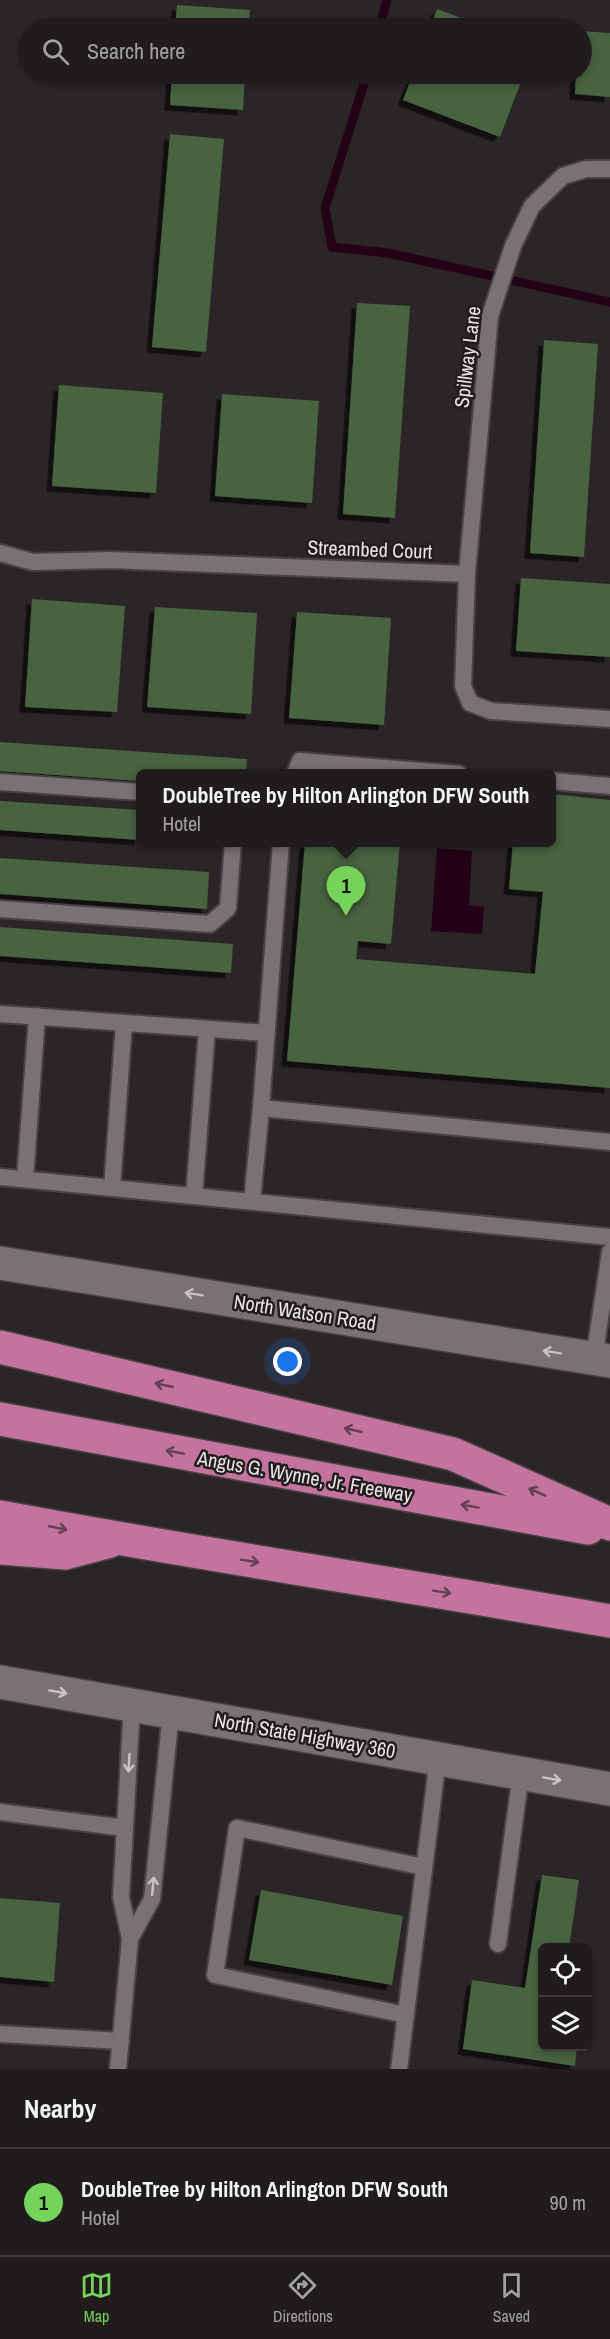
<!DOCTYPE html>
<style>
:root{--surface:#201c1e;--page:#2d292b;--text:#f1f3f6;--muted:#a2a1a4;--line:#3d3a3c;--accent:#75d25b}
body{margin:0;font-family:"Archivo Narrow",sans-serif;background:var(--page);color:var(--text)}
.controls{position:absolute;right:18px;bottom:18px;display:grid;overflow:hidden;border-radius:9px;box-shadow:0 3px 9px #0003}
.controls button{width:54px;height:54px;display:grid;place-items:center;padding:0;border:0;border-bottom:2px solid var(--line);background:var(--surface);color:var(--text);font:30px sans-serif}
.you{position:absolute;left:288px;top:1362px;width:21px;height:21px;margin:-15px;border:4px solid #fff;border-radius:50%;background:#1a73e8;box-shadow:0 0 0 9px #1a73e833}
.badge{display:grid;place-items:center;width:39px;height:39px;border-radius:50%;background:var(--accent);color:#111;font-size:20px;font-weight:700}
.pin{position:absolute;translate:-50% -50px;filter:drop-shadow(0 2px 3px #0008)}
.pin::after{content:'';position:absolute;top:32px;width:21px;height:18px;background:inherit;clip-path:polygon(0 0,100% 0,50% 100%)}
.popup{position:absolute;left:136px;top:769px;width:420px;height:78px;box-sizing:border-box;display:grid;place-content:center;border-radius:9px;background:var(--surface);filter:drop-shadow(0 2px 4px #0005);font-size:20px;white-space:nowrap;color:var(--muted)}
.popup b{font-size:22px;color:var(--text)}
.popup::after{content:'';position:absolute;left:50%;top:100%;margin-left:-12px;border:12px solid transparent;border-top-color:var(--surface)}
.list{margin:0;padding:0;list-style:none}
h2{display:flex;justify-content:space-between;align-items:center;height:78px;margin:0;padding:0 24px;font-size:26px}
h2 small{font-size:20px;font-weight:400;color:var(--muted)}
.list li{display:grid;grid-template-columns:39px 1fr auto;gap:18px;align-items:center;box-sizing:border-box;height:108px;padding:0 24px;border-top:2px solid var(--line)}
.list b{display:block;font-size:22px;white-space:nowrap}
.list p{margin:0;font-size:20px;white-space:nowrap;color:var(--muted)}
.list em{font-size:20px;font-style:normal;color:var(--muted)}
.icon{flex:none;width:33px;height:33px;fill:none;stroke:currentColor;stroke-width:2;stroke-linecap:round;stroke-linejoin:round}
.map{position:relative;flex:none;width:610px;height:2069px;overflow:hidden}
.search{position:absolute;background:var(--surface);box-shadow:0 3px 9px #0003;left:18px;right:18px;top:18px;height:66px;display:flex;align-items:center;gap:15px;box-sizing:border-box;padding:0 21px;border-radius:33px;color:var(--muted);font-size:22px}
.sheet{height:186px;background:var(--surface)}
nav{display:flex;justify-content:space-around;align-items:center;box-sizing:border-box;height:84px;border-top:2px solid var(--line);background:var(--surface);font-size:16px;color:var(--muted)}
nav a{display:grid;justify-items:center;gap:3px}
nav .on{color:var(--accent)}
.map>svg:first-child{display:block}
.water{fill:#240216}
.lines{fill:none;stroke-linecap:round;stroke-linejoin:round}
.stream{stroke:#240216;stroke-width:9}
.building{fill:#47633f;filter:url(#shadow)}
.lane-casing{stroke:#474245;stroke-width:20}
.secondary-casing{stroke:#474245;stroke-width:36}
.highway-casing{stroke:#474245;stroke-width:36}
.lane{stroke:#797175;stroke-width:16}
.secondary{stroke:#797175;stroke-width:33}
.highway{stroke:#c4739e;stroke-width:33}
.oneway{stroke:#c8c3c6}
.oneway2{stroke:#623f51}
.labels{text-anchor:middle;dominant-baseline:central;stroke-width:5;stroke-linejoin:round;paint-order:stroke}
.street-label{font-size:20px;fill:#eae6e8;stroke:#211c1e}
</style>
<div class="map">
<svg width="610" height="2069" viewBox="0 0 610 2069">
<defs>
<filter id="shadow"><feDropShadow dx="-5.5" dy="5.5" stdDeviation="0" flood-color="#0009"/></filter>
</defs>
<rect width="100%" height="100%" fill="#2b2528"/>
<path class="water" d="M437 848 472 851 469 905 484 907 482 934 431 931Z"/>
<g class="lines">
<g class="stream">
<path d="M379 28 387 0"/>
<path d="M367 74 325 208 332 247 388 253 610 302"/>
</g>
</g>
<g class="building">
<path d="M177 5 250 10 248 28H175Z"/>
<path d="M437 9 488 28H430Z"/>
<path d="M582 31 610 33V97L575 94 576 74H582Z"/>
<path d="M172 74H245L243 110 170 105Z"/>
<path d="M413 74H524L500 137 403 100Z"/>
<path d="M170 134 224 139 206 352 152 347Z"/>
<path d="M357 303 410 306 395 518 343 514Z"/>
<path d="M544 340 598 344 584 557 530 553Z"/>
<path d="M59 385 163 393 156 493 52 486Z"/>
<path d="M222 394 319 401 312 503 215 496Z"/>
<path d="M521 578 610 584V657L516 651Z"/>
<path d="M32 599 125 606 117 712 25 707Z"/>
<path d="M155 607 257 613 251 714 147 707Z"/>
<path d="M297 612 391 618 384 725 289 718Z"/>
<path d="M0 742 247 759 246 774H140V781L0 771Z"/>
<path d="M552 794 610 800V1088L287 1061 305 842H400L391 944 358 941 356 959 535 974 543 892 509 889 513 842H552Z"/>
<path d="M0 801 140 810V840L0 830Z"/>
<path d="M0 858 209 872 207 909 0 894Z"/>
<path d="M0 927 233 944 231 973 0 956Z"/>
<path d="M542 1875 579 1880 569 1948H542V2046H577L575 2066 463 2049 472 1980 525 1988Z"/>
<path d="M261 1890 403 1916 392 1985 249 1960Z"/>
<path d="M0 1898 60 1903 54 1982 0 1977Z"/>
</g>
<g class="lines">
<g class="lane-casing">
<g id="lane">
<path d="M610 169H586L563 176 532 206 513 246 490 316 467 574 463 686 470 703 491 711 610 719"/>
<path d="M0 553 33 562 110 560 467 574"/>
<path d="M295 774 300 761 459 774"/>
<path d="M552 781 610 786"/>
<path d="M0 782 140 792"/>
<path d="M281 842 261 1108 610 1142"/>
<path d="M0 909 210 924 228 908 233 842"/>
<path d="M0 1014 266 1033"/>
<path d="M0 1177 610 1237"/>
<path d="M25 1179 37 1016"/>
<path d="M112 1188 124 1023"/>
<path d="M194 1196 207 1029"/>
<path d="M252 1201 261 1108"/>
<path d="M594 1359 610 1252"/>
<path d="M0 1812 125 1828"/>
<path d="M130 1939 152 1899 171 1712"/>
<path d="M498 1944 521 1773"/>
<path d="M406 2015 215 1975 237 1828 424 1867"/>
<path d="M0 2034 121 2041"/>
<path d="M118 2069 130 1939 121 1897 132 1705"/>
<path d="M399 2069 438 1758"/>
</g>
</g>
<g class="secondary-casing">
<g id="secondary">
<path d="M0 1263 610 1361"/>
<path d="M0 1682 610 1789"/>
</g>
</g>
<g class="highway-casing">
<g id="highway">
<path d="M0 1347 453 1454 610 1524"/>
<path d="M0 1419 588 1528"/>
<path d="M0 1517C203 1555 407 1585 610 1621"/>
<path d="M0 1548 65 1553 110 1541"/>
</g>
</g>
<use href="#lane" class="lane"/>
<use href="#secondary" class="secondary"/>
<use href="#highway" class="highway"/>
</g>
<defs><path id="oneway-shaft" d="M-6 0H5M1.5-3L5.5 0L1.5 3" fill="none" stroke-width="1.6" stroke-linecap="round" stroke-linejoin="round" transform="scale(1.5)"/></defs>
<g class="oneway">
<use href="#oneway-shaft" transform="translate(194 1294) rotate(-171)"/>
<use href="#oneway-shaft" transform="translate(552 1352) rotate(-171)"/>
<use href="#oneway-shaft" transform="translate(58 1692) rotate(10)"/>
<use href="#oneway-shaft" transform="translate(129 1763) rotate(93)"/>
<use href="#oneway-shaft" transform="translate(552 1779) rotate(10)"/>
<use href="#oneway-shaft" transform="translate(153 1886) rotate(-84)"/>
</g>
<g class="oneway2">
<use href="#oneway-shaft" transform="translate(164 1385) rotate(-167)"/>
<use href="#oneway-shaft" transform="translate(353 1430) rotate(-167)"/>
<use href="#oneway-shaft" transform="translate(175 1452) rotate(-170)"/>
<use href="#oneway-shaft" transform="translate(537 1492) rotate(-156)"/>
<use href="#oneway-shaft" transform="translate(470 1506) rotate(-170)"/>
<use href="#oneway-shaft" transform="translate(58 1528) rotate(11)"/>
<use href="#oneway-shaft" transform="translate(250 1561) rotate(9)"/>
<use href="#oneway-shaft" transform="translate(442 1592) rotate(9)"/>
</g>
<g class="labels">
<g class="street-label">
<text transform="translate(467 357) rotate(-83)">Spillway Lane</text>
<text transform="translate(370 549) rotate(2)">Streambed Court</text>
<text transform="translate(305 1312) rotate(9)">North Watson Road</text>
<text transform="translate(305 1476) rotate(10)">Angus G. Wynne, Jr. Freeway</text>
<text transform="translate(305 1735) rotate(10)">North State Highway 360</text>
</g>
</g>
</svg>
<div class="controls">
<button><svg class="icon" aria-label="locate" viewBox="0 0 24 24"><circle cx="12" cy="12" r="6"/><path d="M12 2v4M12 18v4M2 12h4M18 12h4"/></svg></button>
<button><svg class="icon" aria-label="layers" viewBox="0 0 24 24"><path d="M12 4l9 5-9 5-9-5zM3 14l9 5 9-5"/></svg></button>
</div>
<div class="you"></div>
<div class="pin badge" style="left:346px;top:916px">1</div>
<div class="popup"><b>DoubleTree by Hilton Arlington DFW South</b>Hotel</div>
<div class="search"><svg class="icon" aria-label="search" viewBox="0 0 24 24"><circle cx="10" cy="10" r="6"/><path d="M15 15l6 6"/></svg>Search here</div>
</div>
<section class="sheet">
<h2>Nearby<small></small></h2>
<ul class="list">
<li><span class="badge">1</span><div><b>DoubleTree by Hilton Arlington DFW South</b><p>Hotel</p></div><em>90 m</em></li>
</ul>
</section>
<nav>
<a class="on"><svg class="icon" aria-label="map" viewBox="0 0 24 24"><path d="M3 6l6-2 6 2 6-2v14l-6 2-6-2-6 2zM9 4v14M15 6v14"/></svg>Map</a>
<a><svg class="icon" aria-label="directions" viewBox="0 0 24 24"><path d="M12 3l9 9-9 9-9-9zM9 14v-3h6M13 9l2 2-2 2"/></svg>Directions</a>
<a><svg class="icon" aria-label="saved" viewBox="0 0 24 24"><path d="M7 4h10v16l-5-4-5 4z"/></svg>Saved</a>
</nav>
